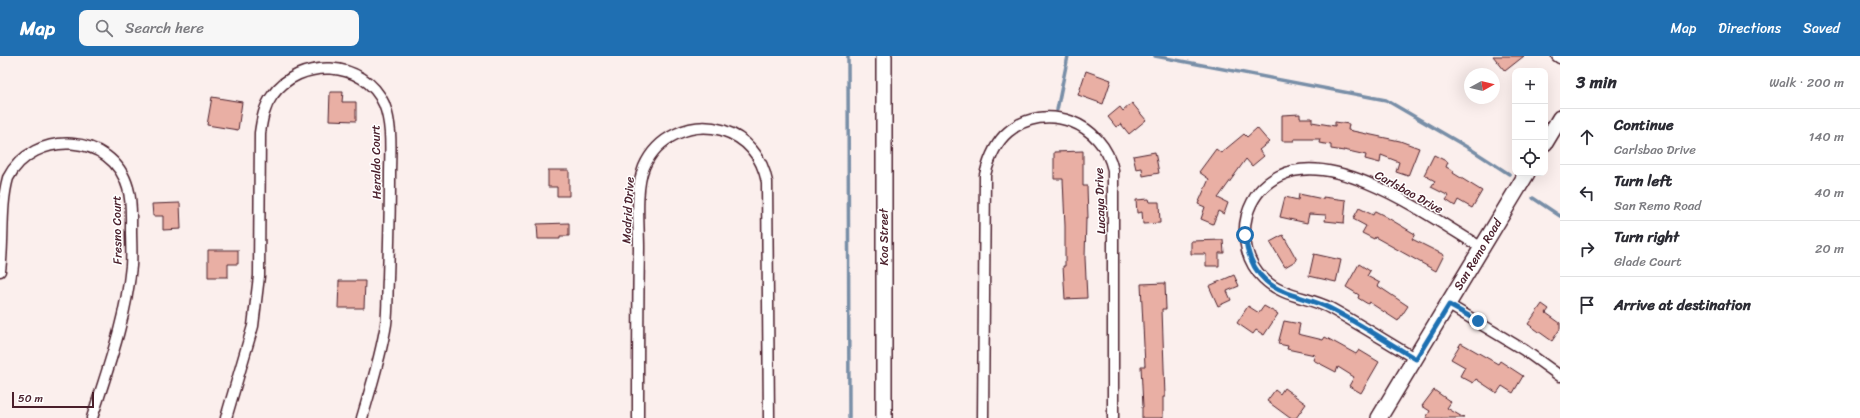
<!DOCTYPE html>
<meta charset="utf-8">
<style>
:root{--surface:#fff;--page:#f7f7f7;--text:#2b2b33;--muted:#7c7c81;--line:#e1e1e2;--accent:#1f6fb2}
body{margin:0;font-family:Sriracha,sans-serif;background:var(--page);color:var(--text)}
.controls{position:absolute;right:12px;top:12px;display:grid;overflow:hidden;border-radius:8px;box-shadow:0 4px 16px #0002}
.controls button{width:36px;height:36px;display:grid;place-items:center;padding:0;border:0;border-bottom:1px solid var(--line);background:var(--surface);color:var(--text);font:20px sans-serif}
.compass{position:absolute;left:1464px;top:12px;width:36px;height:36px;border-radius:50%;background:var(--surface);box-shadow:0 4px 16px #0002;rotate:82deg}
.scale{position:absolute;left:12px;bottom:10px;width:82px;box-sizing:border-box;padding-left:4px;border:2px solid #4a1f2b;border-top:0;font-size:11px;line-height:14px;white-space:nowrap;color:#4a1f2b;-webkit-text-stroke:3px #fff;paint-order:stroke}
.stop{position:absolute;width:12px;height:12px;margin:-9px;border:3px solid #1f6fb2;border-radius:50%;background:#fff}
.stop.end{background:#1f6fb2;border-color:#fff;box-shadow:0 1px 4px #0008}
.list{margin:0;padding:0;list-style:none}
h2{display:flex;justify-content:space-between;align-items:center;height:52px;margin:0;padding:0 16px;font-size:17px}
h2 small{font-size:13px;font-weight:400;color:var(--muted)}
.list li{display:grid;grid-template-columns:26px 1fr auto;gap:12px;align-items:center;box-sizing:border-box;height:56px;padding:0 16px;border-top:1px solid var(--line)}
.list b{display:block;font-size:15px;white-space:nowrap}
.list p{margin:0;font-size:13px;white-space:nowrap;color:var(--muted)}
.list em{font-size:13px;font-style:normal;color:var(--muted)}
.icon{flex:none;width:22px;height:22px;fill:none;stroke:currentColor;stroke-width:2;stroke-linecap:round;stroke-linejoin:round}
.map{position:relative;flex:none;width:1560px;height:362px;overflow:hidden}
header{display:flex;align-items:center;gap:24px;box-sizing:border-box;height:56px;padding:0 20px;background:var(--accent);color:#fff}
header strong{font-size:19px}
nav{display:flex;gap:22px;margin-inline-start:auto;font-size:14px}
.search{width:280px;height:36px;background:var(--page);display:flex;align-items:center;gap:10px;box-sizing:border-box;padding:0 14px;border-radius:8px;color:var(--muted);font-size:15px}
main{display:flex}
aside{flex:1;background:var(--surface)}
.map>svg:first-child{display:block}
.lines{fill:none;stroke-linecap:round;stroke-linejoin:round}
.stream{stroke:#788ea7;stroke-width:3.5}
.building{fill:#e9afa4;stroke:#4a1f2b}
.street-casing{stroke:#4a1f2b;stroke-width:13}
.secondary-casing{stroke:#4a1f2b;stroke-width:18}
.street{stroke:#fff;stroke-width:10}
.secondary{stroke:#fff;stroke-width:15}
.route{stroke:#1f6fb2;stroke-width:5}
.labels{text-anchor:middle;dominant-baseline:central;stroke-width:3;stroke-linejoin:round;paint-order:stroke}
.street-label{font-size:12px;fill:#4a1f2b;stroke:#fff}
</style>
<header>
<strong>Map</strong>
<div class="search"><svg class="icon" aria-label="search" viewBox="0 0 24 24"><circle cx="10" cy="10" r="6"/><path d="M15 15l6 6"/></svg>Search here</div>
<nav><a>Map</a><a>Directions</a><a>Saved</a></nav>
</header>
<main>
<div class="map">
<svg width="1560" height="362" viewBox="0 0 1560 362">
<rect width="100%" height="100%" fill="#fbefed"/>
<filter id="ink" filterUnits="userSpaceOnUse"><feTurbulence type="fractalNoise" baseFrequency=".025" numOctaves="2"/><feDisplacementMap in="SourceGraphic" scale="8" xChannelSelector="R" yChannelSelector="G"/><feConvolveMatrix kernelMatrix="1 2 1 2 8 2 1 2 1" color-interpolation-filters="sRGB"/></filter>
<g filter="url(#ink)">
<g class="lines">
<g class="stream">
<path d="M848 0 849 362"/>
<path d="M1155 0 1386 44 1472 94 1509 118"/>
<path d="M1057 54 1068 0"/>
<path d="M1533 142 1560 160"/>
</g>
</g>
<g class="building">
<path d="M1493 0H1524L1505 15Z"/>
<path d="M1086 15 1111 24 1103 48 1078 39Z"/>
<path d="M330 36H343L342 46H356V65L329 64Z"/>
<path d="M212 41 242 46 238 74 207 69Z"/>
<path d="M1132 47 1146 64 1129 78 1121 68 1116 71 1108 61 1120 51 1123 55Z"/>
<path d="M1300 58V62H1312V66L1335 70V66L1349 68 1348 74 1400 85 1419 92 1408 120 1396 116 1399 106 1381 99 1380 107 1365 103 1366 99 1344 94V95L1331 93V89L1319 87 1320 83H1294V85H1282V59Z"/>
<path d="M1257 72 1269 86 1259 94 1264 100 1252 110 1246 103 1218 142 1228 147 1224 158 1218 155 1213 168 1201 163 1205 151 1198 148 1209 123 1199 116 1216 93 1221 97 1244 78 1247 81Z"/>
<path d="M1083 95V130H1087L1088 162H1086L1085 202 1087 242 1065 243 1063 210H1065V170L1063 123H1054V96Z"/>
<path d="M1155 96 1159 117 1143 120 1142 112 1136 113 1133 100Z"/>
<path d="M1434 99 1448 106 1446 111 1454 115 1453 117 1482 135 1472 152 1458 144 1455 150 1446 144 1449 140 1431 131 1435 125 1424 119Z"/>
<path d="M548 114H569V140H557V131H548Z"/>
<path d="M1299 138 1323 143V141L1346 144 1344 167 1325 165 1326 159 1309 158 1307 167 1280 161 1285 141 1298 144Z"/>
<path d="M1149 143 1150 146H1159L1160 167 1143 168 1142 156 1137 157 1136 144Z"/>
<path d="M180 147 181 173 163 174V160H153L152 148Z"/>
<path d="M1359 152 1373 159 1375 155 1383 159 1415 178 1412 183 1444 199 1436 215 1375 181 1374 183 1362 177 1366 170 1353 163Z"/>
<path d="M569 167V180H560V183H538L537 168Z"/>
<path d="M1283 179 1297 204 1285 211 1270 186Z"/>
<path d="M1223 184 1224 197H1219V210H1206V198H1191V185Z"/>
<path d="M208 194H238V208H228V221H208Z"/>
<path d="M1314 198 1341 204 1336 226 1309 220Z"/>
<path d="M1359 208 1370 215 1367 220 1380 227 1378 230 1408 250 1398 265 1369 246 1368 248 1358 242 1359 239 1346 231Z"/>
<path d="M1234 219 1239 230 1227 235 1231 244 1218 250 1209 230Z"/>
<path d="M339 225H365L364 252H338Z"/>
<path d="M1165 227 1166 253H1162L1165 341H1163V362H1142V351H1143L1141 310H1145L1141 228Z"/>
<path d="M1542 248 1549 253 1546 257 1560 267V273L1552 285 1528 268Z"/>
<path d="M1248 250 1259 257 1264 250 1278 258 1264 279 1256 274 1253 278 1237 267Z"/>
<path d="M1284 265 1300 268 1298 278 1323 284 1325 281 1356 298 1359 294 1379 306 1361 337 1349 330 1354 321 1338 311 1336 316 1313 304 1315 299 1287 293 1288 290 1278 288Z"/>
<path d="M1461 287 1498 308 1500 305 1523 320 1513 337 1502 330 1497 337 1476 323 1473 327 1460 320 1465 311 1451 303Z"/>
<path d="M1284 332 1306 348 1296 362H1290L1267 345 1275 334 1280 338Z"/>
<path d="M1434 334 1451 346 1447 352 1464 362H1426L1430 355 1422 350Z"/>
</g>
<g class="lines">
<g class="street-casing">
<g id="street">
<path d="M1557 0 1560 2"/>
<path d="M0 215C4 185 0 150 8 122 33 73 113 76 128 132 132 145 131 160 131 174 131 186 132 198 131 210 126 263 108 312 92 362"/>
<path d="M1449 249 1524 294 1560 320"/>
<path d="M1416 303C1387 286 1359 268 1330 252 1309 241 1282 241 1264 223 1247 207 1241 182 1247 159 1252 142 1263 128 1279 120 1337 91 1433 163 1482 192"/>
<path d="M226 362 253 270 259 220 260 77C262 63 264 51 272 40 299 1 364 3 384 48 393 71 390 97 390 120 390 155 389 189 388 223 387 238 388 253 386 268 381 300 371 331 362 362"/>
<path d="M638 362C638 305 638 249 639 192 639 168 635 133 644 111 657 81 691 65 722 74 747 82 762 101 767 126L769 362"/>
<path d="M983 362 985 119C989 103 995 87 1008 76 1046 44 1103 67 1113 114V362"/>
</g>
</g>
<g class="secondary-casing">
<g id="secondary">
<path d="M1545 87 1560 62"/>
<path d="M884 362V0"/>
<path id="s1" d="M1379 362 1527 117"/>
</g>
</g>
<use href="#street" class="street"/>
<use href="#secondary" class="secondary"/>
</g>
</g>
<g class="lines" filter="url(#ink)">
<path class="route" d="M1245 179C1247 196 1252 213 1266 225 1284 241 1308 241 1329 252 1359 267 1387 286 1416 303L1449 249 1478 265"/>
</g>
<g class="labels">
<g class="street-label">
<text transform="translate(376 106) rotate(-91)">Heraldo Court</text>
<text transform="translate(1409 136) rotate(29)">Carlsbao Drive</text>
<text transform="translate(1100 145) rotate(-92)">Lucaya Drive</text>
<text transform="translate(628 154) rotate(-87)">Madrid Drive</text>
<text transform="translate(117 174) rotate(-91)">Fresno Court</text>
<text transform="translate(884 181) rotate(-90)">Koa Street</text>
<text stroke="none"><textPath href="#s1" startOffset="191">San Remo Road</textPath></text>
</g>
</g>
</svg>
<div class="controls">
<button>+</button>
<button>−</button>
<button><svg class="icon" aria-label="locate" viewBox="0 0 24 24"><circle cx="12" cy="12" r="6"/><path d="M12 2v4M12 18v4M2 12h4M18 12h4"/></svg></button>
</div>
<svg class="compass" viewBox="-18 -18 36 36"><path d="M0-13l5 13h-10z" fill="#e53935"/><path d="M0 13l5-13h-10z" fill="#7c7c81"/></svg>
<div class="scale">50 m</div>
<div class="stop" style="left:1245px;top:179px"></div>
<div class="stop end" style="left:1478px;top:265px"></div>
</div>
<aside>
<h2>3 min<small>Walk · 200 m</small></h2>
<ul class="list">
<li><svg class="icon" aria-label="ahead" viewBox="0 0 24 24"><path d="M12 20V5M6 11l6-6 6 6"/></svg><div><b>Continue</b><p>Carlsbao Drive</p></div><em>140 m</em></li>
<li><svg class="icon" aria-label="left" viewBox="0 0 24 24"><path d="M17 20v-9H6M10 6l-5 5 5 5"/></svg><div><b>Turn left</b><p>San Remo Road</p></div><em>40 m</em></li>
<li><svg class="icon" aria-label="right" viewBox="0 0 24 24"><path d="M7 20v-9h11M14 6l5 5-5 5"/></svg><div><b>Turn right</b><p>Glade Court</p></div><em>20 m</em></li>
<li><svg class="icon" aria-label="arrive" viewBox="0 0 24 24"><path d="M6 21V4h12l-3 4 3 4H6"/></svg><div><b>Arrive at destination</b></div></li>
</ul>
</aside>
</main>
